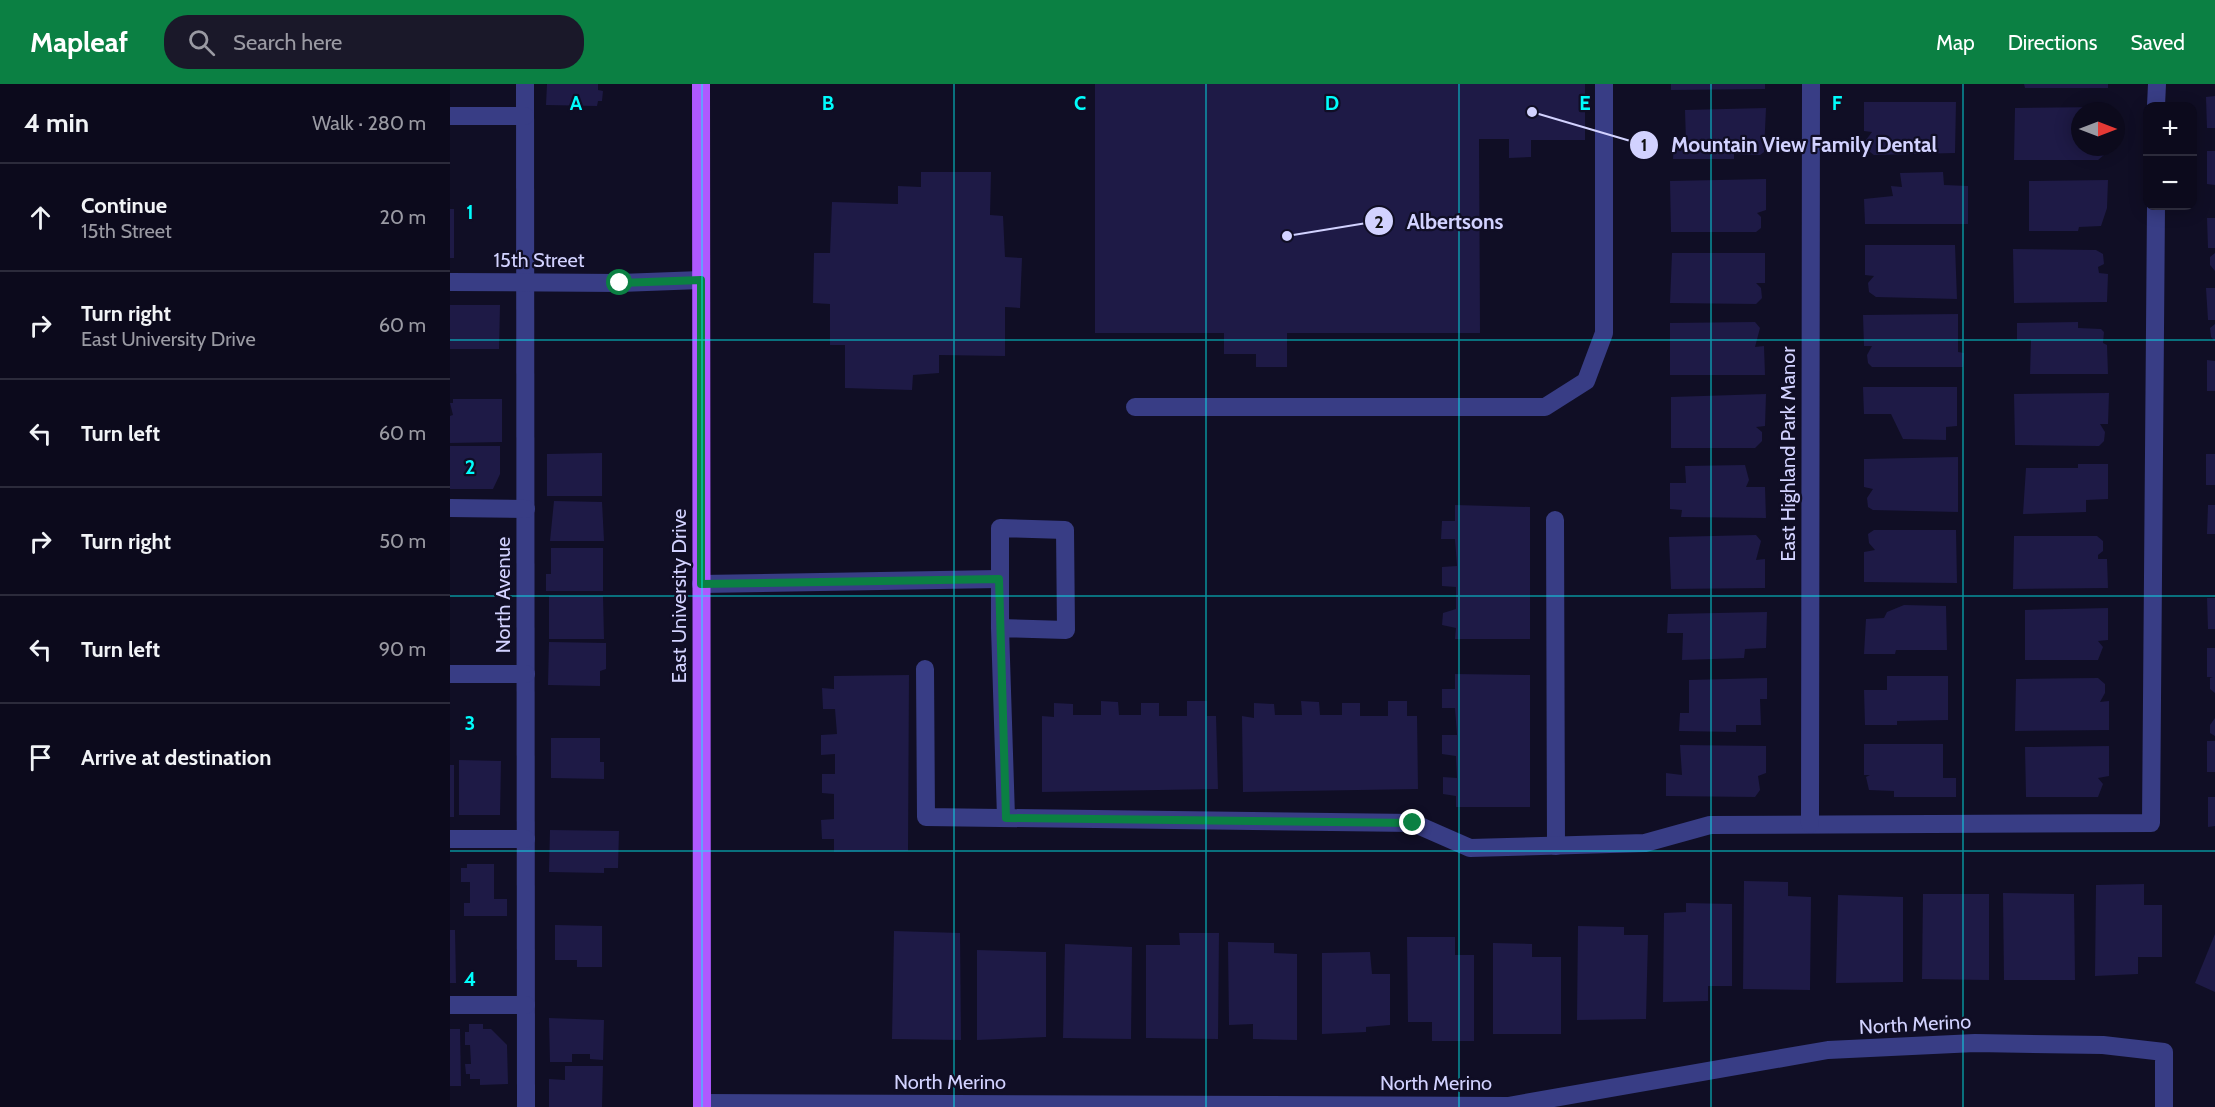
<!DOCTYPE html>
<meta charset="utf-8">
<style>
:root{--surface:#0c0a1c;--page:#1a1829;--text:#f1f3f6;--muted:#9a9aa3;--line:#2c2b3b;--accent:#0b8043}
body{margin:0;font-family:Cabin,sans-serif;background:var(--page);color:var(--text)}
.controls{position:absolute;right:18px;top:18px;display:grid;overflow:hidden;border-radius:12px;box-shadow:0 3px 15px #0003}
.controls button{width:54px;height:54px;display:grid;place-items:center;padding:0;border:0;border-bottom:2px solid var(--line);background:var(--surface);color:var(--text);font:30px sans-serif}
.compass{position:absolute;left:1621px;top:18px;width:54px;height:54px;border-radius:50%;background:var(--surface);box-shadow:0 3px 15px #0003;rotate:90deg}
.stop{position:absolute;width:18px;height:18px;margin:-14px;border:4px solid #0b8043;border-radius:50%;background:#fff}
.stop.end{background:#0b8043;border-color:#fff;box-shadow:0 2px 6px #0008}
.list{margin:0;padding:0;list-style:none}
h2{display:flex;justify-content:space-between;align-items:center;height:78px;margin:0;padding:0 24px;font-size:26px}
h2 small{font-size:20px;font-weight:400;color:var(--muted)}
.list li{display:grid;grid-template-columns:39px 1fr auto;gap:18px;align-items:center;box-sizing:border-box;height:108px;padding:0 24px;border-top:2px solid var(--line)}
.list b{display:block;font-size:22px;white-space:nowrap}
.list p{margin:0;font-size:20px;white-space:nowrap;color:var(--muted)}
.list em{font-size:20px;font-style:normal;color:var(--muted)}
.icon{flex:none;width:33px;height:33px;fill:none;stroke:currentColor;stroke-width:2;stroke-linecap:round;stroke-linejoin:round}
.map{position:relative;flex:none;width:1765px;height:1023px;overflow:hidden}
header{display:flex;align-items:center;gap:36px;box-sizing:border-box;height:84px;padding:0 30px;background:var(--accent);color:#fff}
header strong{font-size:28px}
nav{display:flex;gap:33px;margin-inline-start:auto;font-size:21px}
.search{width:420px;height:54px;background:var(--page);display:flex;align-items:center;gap:15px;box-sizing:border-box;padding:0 21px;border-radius:24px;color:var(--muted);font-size:22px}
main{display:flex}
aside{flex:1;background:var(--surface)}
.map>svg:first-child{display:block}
.building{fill:#1e1a46}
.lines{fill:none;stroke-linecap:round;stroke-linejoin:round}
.minor{stroke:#383d85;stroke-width:18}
.major{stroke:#af59ff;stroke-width:18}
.route{stroke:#0b8043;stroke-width:8}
.grid{fill:none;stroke:#00fdfc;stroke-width:1.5;stroke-opacity:0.55}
.labels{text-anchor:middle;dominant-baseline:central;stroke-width:4.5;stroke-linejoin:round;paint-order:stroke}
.street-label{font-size:20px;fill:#d2d2ff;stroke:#100e25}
.grid-label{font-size:20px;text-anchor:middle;font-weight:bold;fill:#00fdfc;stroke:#100e25;stroke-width:4.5;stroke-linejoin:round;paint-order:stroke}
.leader{fill:none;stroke:#d2d2ff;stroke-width:2}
.callout-dot{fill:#d2d2ff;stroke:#100e25;stroke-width:2}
.mark-label{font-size:18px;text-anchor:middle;font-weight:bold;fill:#111}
.callout-label{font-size:21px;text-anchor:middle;font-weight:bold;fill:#d2d2ff;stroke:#100e25;stroke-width:4.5;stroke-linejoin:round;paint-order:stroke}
</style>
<header>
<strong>Mapleaf</strong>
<div class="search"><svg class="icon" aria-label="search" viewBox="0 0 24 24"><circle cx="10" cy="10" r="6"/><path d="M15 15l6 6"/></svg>Search here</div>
<nav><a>Map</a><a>Directions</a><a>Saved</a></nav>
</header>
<main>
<aside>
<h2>4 min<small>Walk · 280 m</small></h2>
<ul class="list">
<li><svg class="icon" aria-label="ahead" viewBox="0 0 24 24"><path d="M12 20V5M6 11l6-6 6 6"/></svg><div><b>Continue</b><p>15th Street</p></div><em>20 m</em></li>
<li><svg class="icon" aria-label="right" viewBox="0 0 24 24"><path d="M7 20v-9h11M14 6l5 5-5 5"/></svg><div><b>Turn right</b><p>East University Drive</p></div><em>60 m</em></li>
<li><svg class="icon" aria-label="left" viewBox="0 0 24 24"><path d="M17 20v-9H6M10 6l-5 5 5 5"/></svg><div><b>Turn left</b></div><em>60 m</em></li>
<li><svg class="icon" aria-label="right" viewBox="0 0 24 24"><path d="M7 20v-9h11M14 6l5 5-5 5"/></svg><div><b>Turn right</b></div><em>50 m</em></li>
<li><svg class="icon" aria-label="left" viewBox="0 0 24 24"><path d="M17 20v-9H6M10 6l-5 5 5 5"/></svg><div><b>Turn left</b></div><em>90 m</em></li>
<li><svg class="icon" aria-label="arrive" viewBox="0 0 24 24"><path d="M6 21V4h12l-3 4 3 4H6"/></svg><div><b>Arrive at destination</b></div></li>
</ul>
</aside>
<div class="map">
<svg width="1765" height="1023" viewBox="0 0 1765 1023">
<rect width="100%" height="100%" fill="#100e25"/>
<g class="building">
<path d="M97 0H148V6L153 7 152 17H148L147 22 96 21Z"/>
<path d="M645 0H1135V56H1081V73L1059 74V55H1029L1030 249H837V283H806V270H774V249H645Z"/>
<path d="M1221 0H1315V5L1221 6Z"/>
<path d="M1574 0H1658V4H1575Z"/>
<path d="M1765 12V44H1757L1756 13Z"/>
<path d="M1414 18H1506L1505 69 1424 71 1416 65V56L1422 48 1414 47Z"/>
<path d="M1657 23V27H1630V63H1654V71L1648 76H1564L1565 24Z"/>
<path d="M1316 24 1314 68 1310 71 1284 70V75H1223L1224 59 1236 58 1235 26Z"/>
<path d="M1757 67H1765V101L1757 100Z"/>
<path d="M471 88H541L540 131 553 132 555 173 572 174 570 224 555 223V272L489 271V289L463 291 462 306 395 304V261H380V220L363 219 364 169H380L382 118 448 120V102L471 103Z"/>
<path d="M1493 88 1494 101 1518 102V140H1415L1414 115 1443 112 1441 102 1452 103 1450 89Z"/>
<path d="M1316 95V126L1307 129 1311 133V144L1306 148H1221L1220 97Z"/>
<path d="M1658 96 1657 124 1651 142 1629 143 1628 147H1579V97Z"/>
<rect x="0" y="125" width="4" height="49"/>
<path d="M1757 134H1765V164H1758Z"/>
<path d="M1415 161H1505L1507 215 1426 213 1419 208 1418 199 1424 192 1415 191Z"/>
<path d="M1563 165 1646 166 1653 170 1654 180 1648 183 1649 189 1658 190 1657 218 1564 219Z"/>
<path d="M1222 169H1315V199H1306L1311 204 1312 214 1306 220 1220 219Z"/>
<path d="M1765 169V187L1760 181V173Z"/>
<path d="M1756 204H1765V236H1758Z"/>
<path d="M0 221H50L49 265H0Z"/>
<path d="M1508 230V268L1514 269 1513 283H1422L1418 279 1417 271 1422 262H1414L1413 231Z"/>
<path d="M1305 238 1310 244 1305 263 1314 262 1315 291H1220V239Z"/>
<path d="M1628 238V244L1651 245 1654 248 1653 259 1657 261 1658 290H1580L1581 256H1567V239Z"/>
<path d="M1765 240V257L1761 253 1760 244Z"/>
<path d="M1757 276 1765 277V307H1757Z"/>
<path d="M1413 303H1507V342L1496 343V356L1453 355 1441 330H1414Z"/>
<path d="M1659 309 1658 340H1650L1655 348 1654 357 1649 362 1565 361 1564 310Z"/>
<path d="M1316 310 1315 342 1306 343 1312 348V357L1305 364H1221V313Z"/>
<path d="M3 315H52V358L0 359V332L3 331 0 319H3Z"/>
<path d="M0 362H50V390L43 405H0Z"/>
<path d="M152 369V412H97V370Z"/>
<rect x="1756" y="370" width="9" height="31"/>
<path d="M1508 373V428L1423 426 1418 423 1417 414 1423 405 1414 403V375Z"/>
<path d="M1628 380H1658V415L1636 416V428L1573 430 1576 384H1628Z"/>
<path d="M1295 381 1299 396 1296 403H1315L1316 434 1231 433 1232 426 1220 425V399H1236L1235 382Z"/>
<path d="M104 417 152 418 154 457H100Z"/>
<path d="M1005 421 1080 423V555H1005L1006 544 992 541 993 529 1006 525V503L992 502V483L1007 482 1005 455H991L992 437H1005Z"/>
<path d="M1758 421H1765V450H1757Z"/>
<path d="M1424 446H1506L1507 499 1414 498V468L1425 466 1419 459 1418 450Z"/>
<path d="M1306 451 1311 457 1306 476 1315 475V504L1221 505 1219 453Z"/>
<path d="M1564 452H1647L1653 457V467L1648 471V475H1657L1658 504 1563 505Z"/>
<path d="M101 464H153V507H96V490H101Z"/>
<path d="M99 512H153L154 555H99Z"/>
<path d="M1757 514H1765V545H1758Z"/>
<path d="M1454 521 1496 522 1497 566H1446L1445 570H1414L1416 535 1434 534 1437 528Z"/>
<path d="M1658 524V556L1648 557 1653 563 1648 576H1575V526Z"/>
<path d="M1317 528 1316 564 1295 565 1294 574 1232 576 1233 549H1217L1218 530Z"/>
<path d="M99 558 156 559V585L150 587V602L98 601Z"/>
<path d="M1757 564H1765V609L1760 605V594L1763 593H1757Z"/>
<path d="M1005 590 1080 591V723H1006V712L993 710V693L1007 694 1006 672 992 670V651H1007L1005 624H992V605H1005Z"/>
<path d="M459 591 458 767 384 768V755H372L371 736 384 735V710L372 709V690H385V670L371 671V651L387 650 385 625H373L372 604 384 605V592Z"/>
<path d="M1437 592H1498V636L1447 637V641H1415L1414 606H1437Z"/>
<path d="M1317 594V615H1310L1311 641H1286V648L1229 647 1230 629H1239V596Z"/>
<path d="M1648 594 1655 600V609L1650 618 1659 617V646L1565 647 1566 595Z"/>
<path d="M651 617 668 618 669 631H691V619H709V632H737V617H757V632H766L768 705 592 708V632L604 633V619L623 620V631H651Z"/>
<path d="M851 617 869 618 870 631H892V619H910V632H938V617H957V632H967L968 705 793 708 792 632 804 634V619L824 620 825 631H852Z"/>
<path d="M1765 634V652L1760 649V641Z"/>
<path d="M101 654H150V678H154V695L101 694Z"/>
<rect x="1757" y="657" width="8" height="31"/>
<path d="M1414 660H1493V694H1506V713H1444V707L1419 706 1416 693 1420 691H1414Z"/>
<path d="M1230 661 1316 662V689L1308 692 1310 706 1305 713 1216 712V689L1232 691Z"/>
<path d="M1659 662V692L1648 694 1653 700 1648 713H1576L1575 663Z"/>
<path d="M9 676 51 677 50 731H9Z"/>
<rect x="0" y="681" width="4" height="52"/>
<path d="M1758 713H1765V742L1758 743Z"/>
<path d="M100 746 169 747 168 784H154V789L99 788Z"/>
<path d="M17 780H44V815H57V832H14V819H20V798H11V784H17Z"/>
<path d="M1294 797 1338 798V812L1361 813 1360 906 1293 905Z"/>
<path d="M1694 800V821H1712V873H1688V890L1645 892 1646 801Z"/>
<path d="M1553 809 1624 810 1625 896H1554Z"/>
<path d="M1473 810H1539V896L1472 895Z"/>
<path d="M1388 811 1453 813V898L1386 899Z"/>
<path d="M1236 819 1282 820V902H1258V917L1213 918 1214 829 1236 828Z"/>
<path d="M105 841 152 842V883H127V876H105Z"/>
<path d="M1128 842 1174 843V851H1198L1196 935 1127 936Z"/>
<path d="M0 846H5L6 899H0Z"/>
<path d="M444 847 510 849 511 956 442 955Z"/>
<path d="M729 849H769L768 955 696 954V861H730Z"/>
<path d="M1765 850V908L1745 899Z"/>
<path d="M957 853H1005V871H1024V957H982V938H958Z"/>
<path d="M778 858 824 859V869L847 870V956L803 955V940L779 941Z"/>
<path d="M1043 859 1082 860V873H1111V950H1043Z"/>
<path d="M615 860 682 863 681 955 613 954Z"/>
<path d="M527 866 596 868V953L527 956Z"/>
<path d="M920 868 922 890H940V941L916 943V948L872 950V869Z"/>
<path d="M99 934 154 936 153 976 140 975V970H122V978H100Z"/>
<path d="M19 940H33V945H41L57 961 58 1000 30 1001V995H20V990H16L15 980H21L20 961H15V948H19Z"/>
<path d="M0 945H10L11 1002H0Z"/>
<path d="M115 982H153L152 1023H99V995L115 996Z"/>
</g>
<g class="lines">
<g class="minor">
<path d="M75 0 76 1023"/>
<path d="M1706 22 1707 0"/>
<path d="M0 32H75"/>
<path d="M0 198 170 199 251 196"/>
<path d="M685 323H1095L1136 297 1154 249V0"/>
<path d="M0 424 76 425"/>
<path d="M1105 436 1106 762"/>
<path d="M251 500 549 495"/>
<path d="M550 544V444L615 446 616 546 550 544 556 733"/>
<path d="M475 585 476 733 963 739 1020 764 1195 759 1260 741 1701 739 1706 122"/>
<path d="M0 590H76"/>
<path d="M1360 740 1361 0"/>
<path d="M0 755H76"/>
<path d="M0 921H76"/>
<path d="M252 1019 1058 1022 1378 966 1525 959 1653 961 1714 968V1023"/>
</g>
<path class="major" d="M251 0 252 1023"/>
</g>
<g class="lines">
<path class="route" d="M170 199 251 196V500L549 495 556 734 963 739"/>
</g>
<path class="grid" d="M252 0V1023M504 0V1023M756 0V1023M1009 0V1023M1261 0V1023M1513 0V1023M0 256H1765M0 512H1765M0 767H1765"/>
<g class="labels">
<g class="street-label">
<text x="89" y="176">15th Street</text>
<text transform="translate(1338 370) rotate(-90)">East Highland Park Manor</text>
<text transform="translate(53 511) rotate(-90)">North Avenue</text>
<text transform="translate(229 512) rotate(-90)">East University Drive</text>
<text transform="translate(1465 940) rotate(-3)">North Merino</text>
<text x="500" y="998">North Merino</text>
<text x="986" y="999">North Merino</text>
</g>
</g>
<g class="grid-label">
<text x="126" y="26">A</text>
<text x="378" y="26">B</text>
<text x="630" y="26">C</text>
<text x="882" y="26">D</text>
<text x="1135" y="26">E</text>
<text x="1387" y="26">F</text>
<text x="20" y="135">1</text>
<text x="20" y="390">2</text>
<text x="20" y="646">3</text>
<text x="20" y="902">4</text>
</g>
<path class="leader" d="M1082 28L1194 61M837 152L929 137"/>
<g class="callout-dot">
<circle cx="1082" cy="28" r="6"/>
<circle cx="837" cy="152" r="6"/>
<circle cx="1194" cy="61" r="15"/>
<circle cx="929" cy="137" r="15"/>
</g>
<g class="mark-label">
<text x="1194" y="67">1</text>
<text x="929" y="144">2</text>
</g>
<g class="callout-label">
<text x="1354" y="68">Mountain View Family Dental</text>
<text x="1005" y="145">Albertsons</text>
</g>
</svg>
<div class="controls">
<button>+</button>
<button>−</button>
</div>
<svg class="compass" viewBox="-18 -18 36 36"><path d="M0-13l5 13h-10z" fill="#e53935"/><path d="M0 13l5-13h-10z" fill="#9a9aa3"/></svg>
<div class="stop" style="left:170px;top:199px"></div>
<div class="stop end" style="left:963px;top:739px"></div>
</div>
</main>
